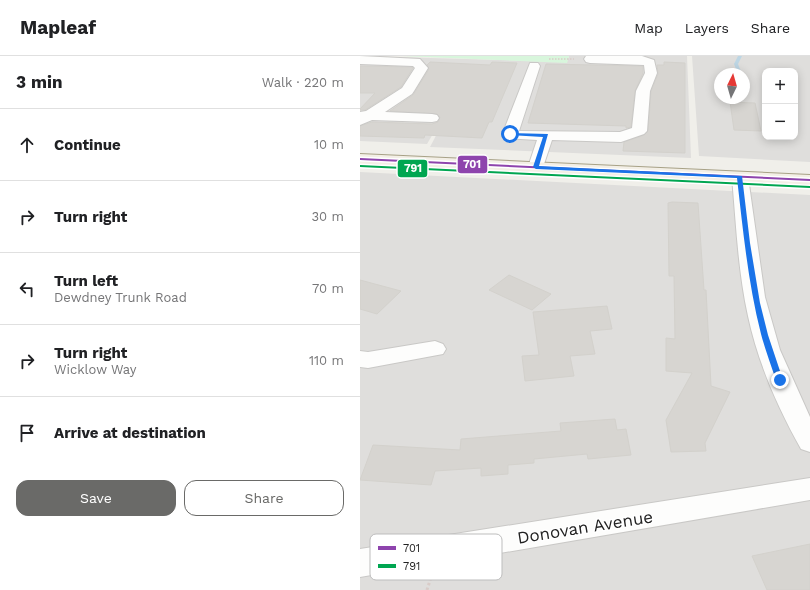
<!DOCTYPE html>
<meta charset="utf-8">
<style>
:root{--surface:#fff;--page:#f6f6f6;--text:#202124;--muted:#757577;--line:#e0e0e0;--accent:#6a6a68}
body{margin:0;font-family:"Work Sans",sans-serif;background:var(--page);color:var(--text)}
.controls{position:absolute;right:12px;top:12px;display:grid;overflow:hidden;border-radius:8px;box-shadow:0 2px 10px #0003}
.controls button{width:36px;height:36px;display:grid;place-items:center;padding:0;border:0;border-bottom:1px solid var(--line);background:var(--surface);color:var(--text);font:20px sans-serif}
.compass{position:absolute;left:354px;top:12px;width:36px;height:36px;border-radius:50%;background:var(--surface);box-shadow:0 2px 10px #0003;rotate:5deg}
.stop{position:absolute;width:12px;height:12px;margin:-9px;border:3px solid #1a73e8;border-radius:50%;background:#fff}
.stop.end{background:#1a73e8;border-color:#fff;box-shadow:0 1px 4px #0008}
.list{margin:0;padding:0;list-style:none}
h2{display:flex;justify-content:space-between;align-items:center;height:52px;margin:0;padding:0 16px;font-size:17px}
h2 small{font-size:13px;font-weight:400;color:var(--muted)}
.list li{display:grid;grid-template-columns:26px 1fr auto;gap:12px;align-items:center;box-sizing:border-box;height:72px;padding:0 16px;border-top:1px solid var(--line)}
.list b{display:block;font-size:15px;white-space:nowrap}
.list p{margin:0;font-size:13px;white-space:nowrap;color:var(--muted)}
.list em{font-size:13px;font-style:normal;color:var(--muted)}
.actions{display:flex;gap:8px;padding:12px 16px}
.actions a{flex:1;padding:9px 0;border:1px solid var(--accent);border-radius:12px;text-align:center;font-size:14px;color:var(--accent)}
.actions .main{background:var(--accent);color:#fff}
.icon{flex:none;width:22px;height:22px;fill:none;stroke:currentColor;stroke-width:2;stroke-linecap:round;stroke-linejoin:round}
.map{position:relative;flex:none;width:450px;height:534px;overflow:hidden}
header{display:flex;align-items:center;gap:24px;box-sizing:border-box;height:56px;padding:0 20px;background:var(--surface);border-bottom:1px solid var(--line)}
header strong{font-size:19px}
nav{display:flex;gap:22px;margin-inline-start:auto;font-size:14px}
main{display:flex}
aside{flex:1;background:var(--surface)}
.map>svg:first-child{display:block}
.residential{fill:#dfdedc;fill-rule:evenodd}
.park{fill:#d8f6dc}
.lines{fill:none;stroke-linecap:round;stroke-linejoin:round}
.stream{fill:#bdd6e4;fill-rule:evenodd}
.building{fill:#d7d5d1;stroke:#d3d1cc}
.minor-casing{stroke:#c9c8c6;stroke-width:2}
.major-casing{stroke:#a7a186;stroke-width:2}
.path-far1{stroke:#d9ccc8;stroke-width:1.5;stroke-dasharray:1.5 1.5;stroke-linecap:butt}
.path{stroke:#d9ccc8;stroke-width:3;stroke-dasharray:2.5 2.5;stroke-linecap:butt}
.minor{fill:#fdfdfc;fill-rule:evenodd}
.major{fill:#f3efe6;fill-rule:evenodd}
.bus-1-casing{stroke:#fff;stroke-width:3}
.bus-2-casing{stroke:#fff;stroke-width:3}
.bus-1{fill:#8e44ad;fill-rule:evenodd}
.bus-2{fill:#00a651;fill-rule:evenodd}
.route{fill:#1a73e8}
.labels{text-anchor:middle;dominant-baseline:central;stroke-width:3;stroke-linejoin:round;paint-order:stroke}
.near-street-label{font-size:17px;fill:#222;stroke:#fff}
.key{fill:#fff;stroke:#bdbdbd;stroke-width:1}
.key-label{font-size:11px;fill:#222}
.line-badge{stroke:#fff;stroke-width:1.5}
.badge-label{font-size:11px;text-anchor:middle;font-weight:bold;fill:#fff}
</style>
<header>
<strong>Mapleaf</strong>
<nav><a>Map</a><a>Layers</a><a>Share</a></nav>
</header>
<main>
<aside>
<h2>3 min<small>Walk · 220 m</small></h2>
<ul class="list">
<li><svg class="icon" aria-label="ahead" viewBox="0 0 24 24"><path d="M12 20V5M6 11l6-6 6 6"/></svg><div><b>Continue</b></div><em>10 m</em></li>
<li><svg class="icon" aria-label="right" viewBox="0 0 24 24"><path d="M7 20v-9h11M14 6l5 5-5 5"/></svg><div><b>Turn right</b></div><em>30 m</em></li>
<li><svg class="icon" aria-label="left" viewBox="0 0 24 24"><path d="M17 20v-9H6M10 6l-5 5 5 5"/></svg><div><b>Turn left</b><p>Dewdney Trunk Road</p></div><em>70 m</em></li>
<li><svg class="icon" aria-label="right" viewBox="0 0 24 24"><path d="M7 20v-9h11M14 6l5 5-5 5"/></svg><div><b>Turn right</b><p>Wicklow Way</p></div><em>110 m</em></li>
<li><svg class="icon" aria-label="arrive" viewBox="0 0 24 24"><path d="M6 21V4h12l-3 4 3 4H6"/></svg><div><b>Arrive at destination</b></div></li>
</ul>
<div class="actions"><a class="main">Save</a><a>Share</a></div>
</aside>
<div class="map">
<svg width="450" height="534" viewBox="0 0 450 534">
<rect width="100%" height="100%" fill="#f0efea"/>
<g class="residential">
<path d="M0 0 207 6 209 0H327L331 102 70 91 110 15 67 88 0 85Z"/>
<path d="M332 0H450V106L339 100ZM405 15H435V81H405ZM360 18H384V42H360Z"/>
<path d="M0 116 450 139V534H0Z"/>
</g>
<path class="park" d="M42 0H209L207 7Z"/>
<g class="lines">
<path class="stream" d="M378 0H382L378 8 382 18H378L374 8Z"/>
</g>
<g class="building">
<path d="M70 6 130 9 132 6 157 7 132 66H129L122 82 65 79 64 82 0 80V70L12 66 72 68 78 66 80 61 77 58 30 55 53 39 69 13 67 9Z"/>
<path d="M304 6 325 7V97L263 95 264 86 284 79 288 75 291 35 298 18 297 9H304Z"/>
<path d="M186 8 283 10V17L275 35 271 71 266 72V70L168 67Z"/>
<path d="M0 10 52 11 53 12 41 31 5 54H0V53L15 37H0Z"/>
<path d="M370 46 395 47 401 75 374 74Z"/>
<path d="M312 146 338 147 344 234H346L351 330 370 336 345 387 346 395 311 396 306 364 332 317 306 315V282L315 283 314 220H309L308 147Z"/>
<path d="M149 219 191 238 172 254 129 234Z"/>
<path d="M0 224 41 235 17 258 0 253Z"/>
<path d="M247 250 252 273 230 275 235 298 210 300 214 320 165 325 162 300 179 299 173 256Z"/>
<path d="M255 363 257 374 266 373 271 399 228 403 227 398 174 403V407L148 409V418L121 420V412L75 415 71 429 0 424 13 389 100 394 101 383 201 375 200 367Z"/>
<path d="M450 488V534H407L392 500Z"/>
</g>
<g class="lines">
<g class="minor-casing">
<g id="minor">
<path d="M0 0 60 3 68 12 54 35 52 38 25 56 72 58 77 59 79 62 77 65 72 66 12 64 0 69V56L6 55 42 32 55 12 53 10 0 8Z"/>
<path d="M226 0H282L294 4 297 17 290 35 287 75 284 78 261 86 192 84 182 114 176 116 170 114 168 111 177 84 145 82 142 79 170 7H178L180 10 159 75 260 76 272 72 276 35 285 17 284 9 230 7 226 6 224 3Z"/>
<path d="M380 116 386 117 388 121 405 241 420 294 450 361V396L441 393C418 352 398 307 388 260 378 215 376 167 372 121L374 117Z"/>
<path d="M75 285 83 288 86 293 83 298 8 312 0 311V295L8 296Z"/>
<path d="M450 422V444L0 521V493Z"/>
</g>
</g>
<g class="major-casing">
<path id="major" d="M0 98 450 119V129L0 108Z"/>
</g>
<path class="path-far1" d="M189 3H214"/>
<path class="path" d="M67 534 71 521"/>
<use href="#minor" class="minor"/>
<use href="#major" class="major"/>
<g class="bus-1-casing">
<path id="bus-1" d="M0 102 450 123V125L0 104Z"/>
</g>
<g class="bus-2-casing">
<path id="bus-2" d="M0 109 450 130V132L0 111Z"/>
</g>
<use href="#bus-1" class="bus-1"/>
<use href="#bus-2" class="bus-2"/>
</g>
<path class="route" d="M150 77 188 78 179 110 382 120 390 187 400 247 408 279 423 324 422 326 420 327 416 324C411 309 405 293 401 278 388 227 383 174 377 122L176 113 173 111 183 81 149 79Z"/>
<g class="labels">
<g class="near-street-label">
<text transform="translate(225 471) rotate(-9)">Donovan Avenue</text>
</g>
</g>
<rect x="10" y="478" width="132" height="46" rx="6" class="key"/>
<rect x="18" y="490" width="18" height="4" fill="#8e44ad"/>
<rect x="18" y="508" width="18" height="4" fill="#00a651"/>
<g class="key-label">
<text x="43" y="496">701</text>
<text x="43" y="514">791</text>
</g>
<g class="line-badge">
<rect x="97" y="99" width="31" height="19" rx="4" fill="#8e44ad"/>
<rect x="37" y="103" width="31" height="19" rx="4" fill="#00a651"/>
</g>
<g class="badge-label">
<text x="112" y="112">701</text>
<text x="53" y="116">791</text>
</g>
</svg>
<div class="controls">
<button>+</button>
<button>−</button>
</div>
<svg class="compass" viewBox="-18 -18 36 36"><path d="M0-13l5 13h-10z" fill="#e53935"/><path d="M0 13l5-13h-10z" fill="#757577"/></svg>
<div class="stop" style="left:150px;top:78px"></div>
<div class="stop end" style="left:420px;top:324px"></div>
</div>
</main>
